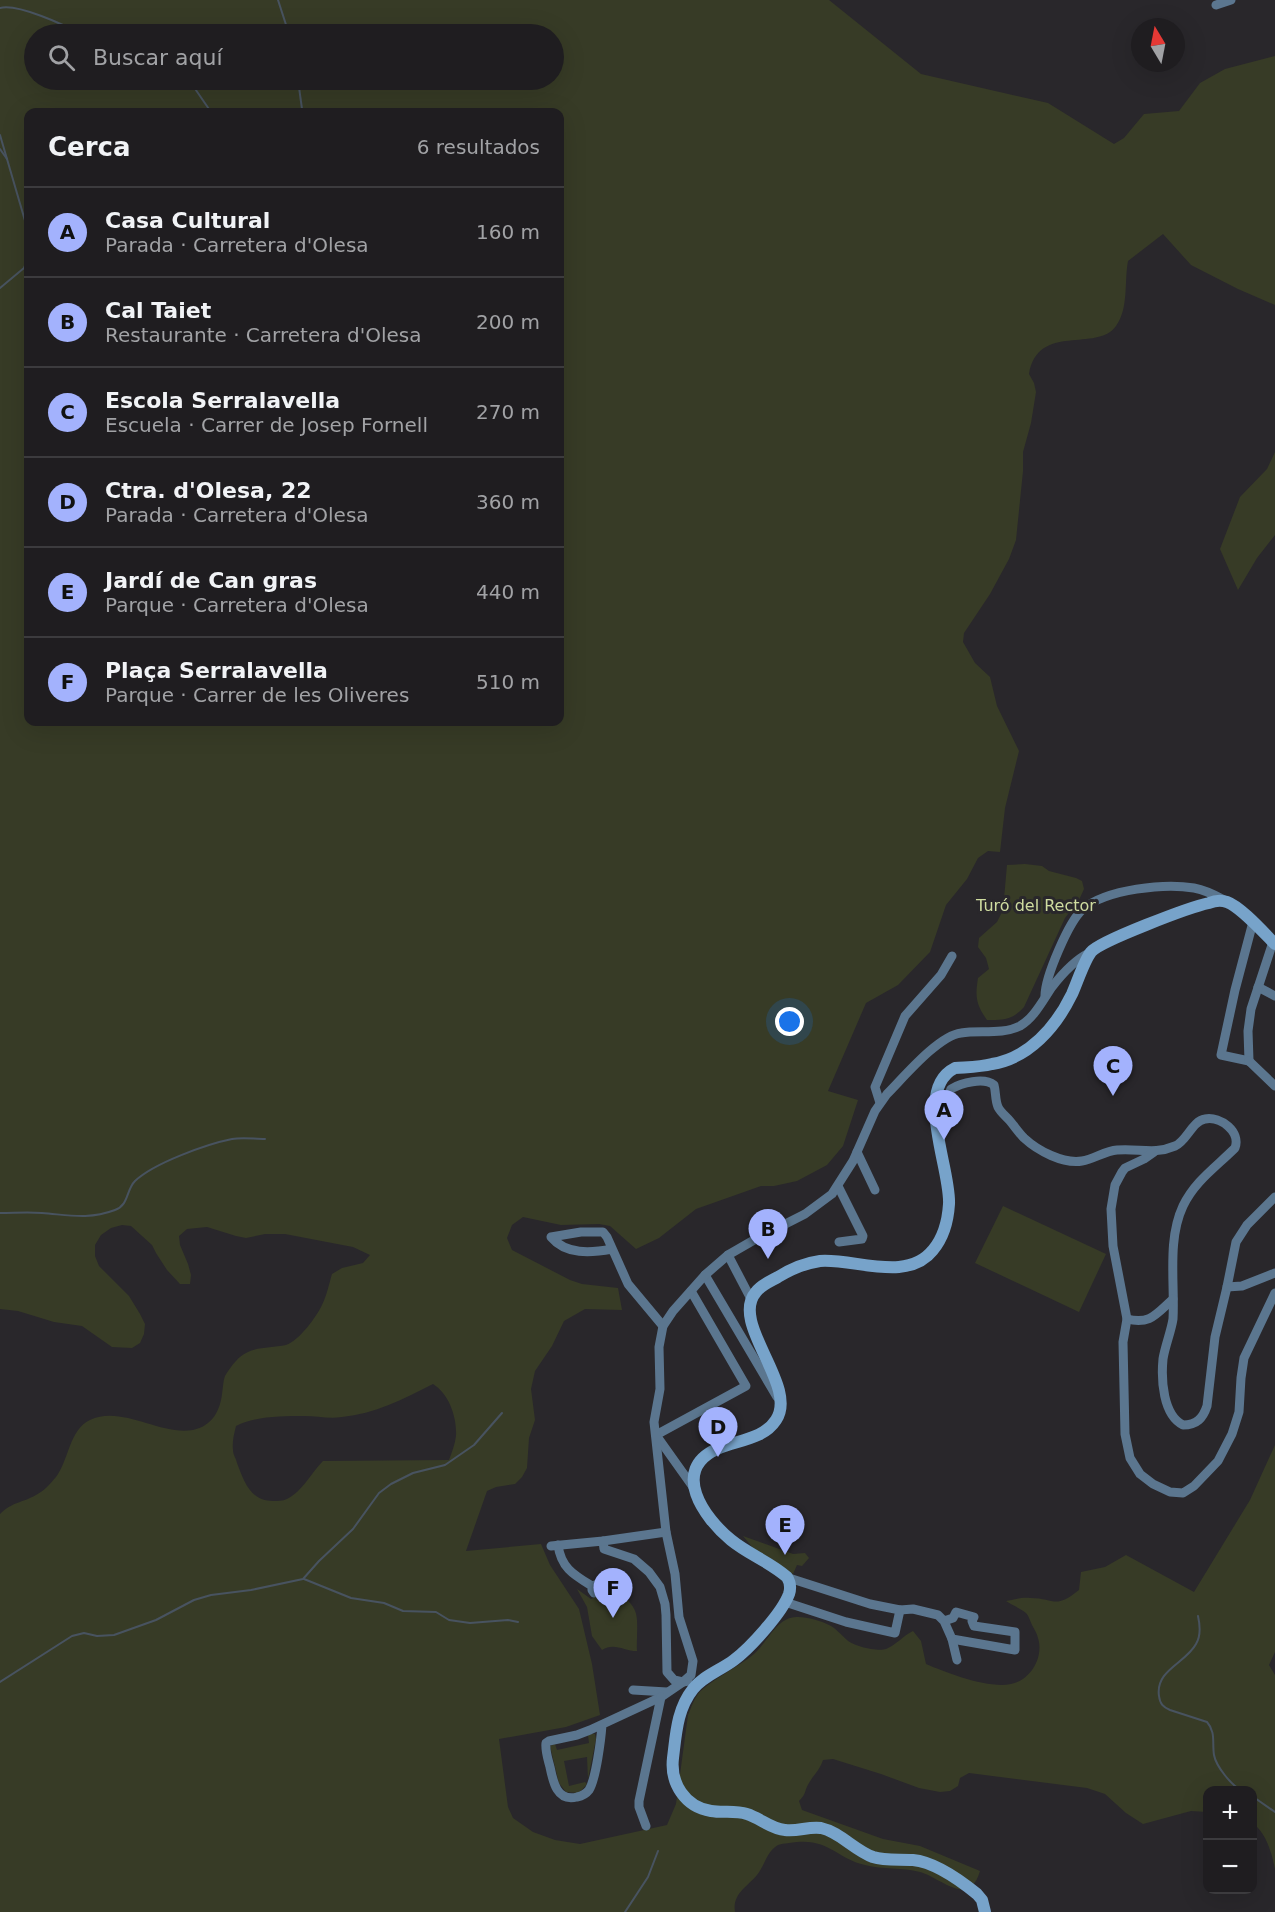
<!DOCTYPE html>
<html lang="es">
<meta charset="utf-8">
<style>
:root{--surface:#1f1d20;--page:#2c2a2d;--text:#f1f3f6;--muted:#a1a2a5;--line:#3c3b3e;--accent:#a3b2fd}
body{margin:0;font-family:"DejaVu Sans",sans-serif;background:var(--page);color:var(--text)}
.controls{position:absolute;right:18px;bottom:18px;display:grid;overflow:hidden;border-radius:12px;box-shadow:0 6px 24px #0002}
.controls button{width:54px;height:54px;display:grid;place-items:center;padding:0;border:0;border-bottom:2px solid var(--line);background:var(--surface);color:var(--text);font:30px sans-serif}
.compass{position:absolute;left:1131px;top:18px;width:54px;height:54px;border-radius:50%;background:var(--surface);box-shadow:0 6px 24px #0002;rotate:350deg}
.you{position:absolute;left:790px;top:1022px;width:21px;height:21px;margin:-15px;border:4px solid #fff;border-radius:50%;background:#1a73e8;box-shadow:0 0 0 9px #1a73e833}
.badge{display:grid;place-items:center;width:39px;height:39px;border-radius:50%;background:var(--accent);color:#111;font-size:20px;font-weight:700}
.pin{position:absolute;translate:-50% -50px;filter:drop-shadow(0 2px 3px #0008)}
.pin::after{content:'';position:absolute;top:32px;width:21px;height:18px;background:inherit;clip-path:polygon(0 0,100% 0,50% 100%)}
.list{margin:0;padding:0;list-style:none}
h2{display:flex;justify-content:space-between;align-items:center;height:78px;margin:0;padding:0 24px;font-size:26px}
h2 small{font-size:20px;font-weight:400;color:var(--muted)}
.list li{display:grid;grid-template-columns:39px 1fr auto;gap:18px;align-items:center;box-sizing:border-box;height:90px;padding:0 24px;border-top:2px solid var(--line)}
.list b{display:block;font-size:22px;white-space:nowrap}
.list p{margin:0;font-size:20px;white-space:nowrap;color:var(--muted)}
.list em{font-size:20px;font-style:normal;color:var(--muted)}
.icon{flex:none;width:33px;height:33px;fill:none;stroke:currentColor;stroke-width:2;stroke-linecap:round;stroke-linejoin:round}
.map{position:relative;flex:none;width:1275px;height:1912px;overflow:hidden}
.search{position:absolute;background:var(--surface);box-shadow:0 6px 24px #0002;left:24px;top:24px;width:540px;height:66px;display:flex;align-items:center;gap:15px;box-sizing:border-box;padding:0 21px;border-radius:33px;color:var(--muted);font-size:22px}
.panel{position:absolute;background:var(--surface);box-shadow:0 6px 24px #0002;left:24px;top:108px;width:540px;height:618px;border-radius:12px}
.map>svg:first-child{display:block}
.green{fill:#373b26;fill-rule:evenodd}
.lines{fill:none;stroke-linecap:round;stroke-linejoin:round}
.stream{stroke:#485360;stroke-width:2}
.street{stroke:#5b768f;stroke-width:9}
.secondary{stroke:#77a3ca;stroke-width:12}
.labels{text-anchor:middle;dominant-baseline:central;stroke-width:6;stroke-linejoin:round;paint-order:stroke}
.park-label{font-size:16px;fill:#cfdca0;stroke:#29272b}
</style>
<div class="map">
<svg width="1275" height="1912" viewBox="0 0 1275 1912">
<rect width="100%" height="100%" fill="#29272b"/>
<g class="green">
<path d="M0 0H829L921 74 1048 103 1114 144 1124 138 1144 114 1179 111 1200 83 1225 69 1275 56V305L1238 289 1191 265 1163 234 1128 261C1124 282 1129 308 1116 326 1097 353 1038 322 1029 374L1034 383 1036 392 1031 423 1023 452V471L1016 540 1009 559 990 594 964 633 963 642 975 663 990 677 997 706 1019 751 1005 808 1000 852 988 851 978 858 967 879 946 905 930 952 898 985 866 1003 828 1091 858 1100 843 1146 827 1165 797 1181 774 1186H761L696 1209 659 1238 636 1249 610 1226 599 1224 561 1225 523 1217 512 1225 507 1238 512 1250 570 1280 582 1284 618 1288 622 1310 585 1309 564 1321 552 1346 535 1371 531 1389 535 1420 529 1438 527 1468 522 1477 515 1484 496 1487 487 1491 466 1551 541 1544 550 1565 579 1609 592 1664 600 1715 566 1727 499 1739 508 1807 513 1818 533 1832 555 1840 580 1844 667 1825 676 1804 688 1715C691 1708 693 1701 698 1694 709 1681 740 1666 754 1654 768 1642 777 1616 798 1617 808 1617 821 1621 829 1625 837 1629 841 1635 847 1640 853 1646 878 1652 886 1649 896 1645 903 1636 913 1631L921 1641 926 1664C947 1673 989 1689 1011 1684 1031 1680 1044 1657 1038 1638 1037 1633 1034 1629 1032 1625 1030 1621 1029 1616 1026 1613 1020 1608 1012 1605 1006 1601 1013 1600 1022 1597 1030 1598 1055 1598 1054 1610 1079 1590L1081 1572 1105 1567 1126 1555 1194 1592 1250 1500 1275 1445V1652L1269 1665 1275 1675V1869C1271 1851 1267 1835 1253 1823L1252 1790H1208L1207 1812 1191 1811 1143 1824 1126 1813 1105 1794 1087 1788 969 1773 960 1778 958 1786 950 1791 940 1792 919 1788 881 1774 833 1759 823 1760C820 1770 814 1774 809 1783 804 1791 807 1793 799 1801L802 1810 883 1839 920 1846 980 1871C969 1909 940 1877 920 1872 902 1867 883 1870 865 1865 838 1859 829 1839 797 1842 791 1843 784 1843 778 1845 767 1851 765 1865 757 1875 747 1887 732 1894 735 1912H0V1514C12 1502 22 1503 36 1495 44 1491 50 1484 56 1477 69 1460 69 1430 90 1420 122 1405 160 1436 193 1430 212 1426 220 1411 222 1394 223 1388 223 1381 225 1376 228 1371 232 1365 236 1361 250 1345 268 1349 286 1345 299 1341 317 1316 322 1305 327 1295 329 1284 332 1274L342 1268 363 1263 370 1255 353 1247 285 1234H265L246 1238 236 1236 207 1227 187 1229 179 1236 180 1245 188 1264 191 1275 190 1284H180L167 1270 156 1253 152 1245 131 1226 122 1225 111 1228 101 1235 95 1245V1256L99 1266 129 1296 140 1314 145 1324 144 1334 140 1343 132 1348 112 1347 82 1326 54 1322 18 1311 0 1309ZM34 34H554V80H34ZM28 112H560V722H28ZM433 1384C449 1394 457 1417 456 1436 455 1444 452 1452 449 1460L323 1461C312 1472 302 1492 287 1499 283 1501 277 1501 273 1501 250 1501 244 1481 237 1463 236 1458 233 1455 233 1450 232 1442 234 1434 236 1426 255 1416 282 1416 304 1416 317 1416 329 1419 342 1417 374 1414 404 1399 433 1384Z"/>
<path d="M1275 452V535L1257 558 1238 590 1220 549 1240 497 1267 469Z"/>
<path d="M1025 864 1042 866 1049 871 1076 878 1082 881 1084 889 1079 900 1065 918 1024 1007C1012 1020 1005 1020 987 1020 976 1004 975 997 978 978L989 969 986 958 978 947 979 938 997 922 1003 910 1007 865Z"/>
<path d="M1003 1206 1106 1254 1079 1312 975 1263Z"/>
<path d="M743 1536 793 1554 805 1553 809 1558 802 1566 797 1565 793 1574 753 1548Z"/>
<path d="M607 1586C643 1608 637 1611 637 1651 624 1651 614 1642 602 1650L592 1636 587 1607 577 1589 591 1599 601 1594Z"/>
<path d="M592 1734H595L596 1739 588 1779 587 1757 564 1761 569 1786 585 1782 587 1784 579 1793 566 1792 559 1783 550 1746 555 1744 557 1750 589 1743 588 1735Z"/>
</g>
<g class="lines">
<g class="stream">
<path d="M278 0 289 34"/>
<path d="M0 8C17 3 65 25 80 34"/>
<path d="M189 80 211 112"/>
<path d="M298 80 302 109 300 112"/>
<path d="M0 135 28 231"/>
<path d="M0 149 7 159"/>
<path d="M0 288 24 268 28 257"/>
<path d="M0 1213C14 1213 28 1212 42 1213 69 1215 88 1220 115 1210 129 1205 126 1190 135 1181 154 1163 207 1144 232 1139 243 1137 254 1139 265 1139"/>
<path d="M304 1579 351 1598 384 1603 403 1611 436 1612 449 1620 470 1623 508 1620 518 1622"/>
<path d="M1198 1616C1200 1625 1201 1636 1196 1644 1186 1663 1155 1670 1159 1696 1160 1704 1163 1707 1170 1710L1207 1722C1216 1732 1212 1743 1214 1755 1216 1766 1231 1785 1241 1790"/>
<path d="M0 1682 72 1636 84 1633 97 1636 114 1635 156 1620 194 1600 211 1595 251 1590 303 1579 319 1561 353 1529 379 1493 391 1484 413 1473 445 1465 474 1445 502 1413"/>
<path d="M1252 1796 1275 1812"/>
<path d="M625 1912 648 1877 658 1851"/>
</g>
<g class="street">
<path d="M1216 5 1231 0"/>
<path d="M1258 987 1275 996"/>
<path d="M1045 996C1045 977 1069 921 1083 909 1107 889 1165 883 1194 888 1205 890 1215 895 1224 900"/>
<path d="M1249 1061 1221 1055 1235 990 1253 922"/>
<path d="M1249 1061 1248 1031 1251 1009 1273 942"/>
<path d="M1249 1061 1275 1086"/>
<path d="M880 1103 875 1087 905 1016 941 975 952 956"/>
<path d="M937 1124 951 1089C961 1083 984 1077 994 1085 996 1092 995 1100 998 1107 1001 1113 1006 1116 1010 1121 1015 1127 1019 1133 1024 1138 1038 1151 1063 1164 1082 1161 1094 1159 1105 1151 1117 1150 1139 1148 1154 1155 1175 1146 1187 1141 1192 1121 1205 1119 1221 1116 1241 1132 1235 1148 1216 1167 1195 1181 1183 1206 1167 1240 1175 1283 1173 1319 1171 1332 1165 1346 1163 1359 1161 1380 1163 1415 1183 1425 1197 1425 1203 1418 1207 1406L1215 1337 1227 1287 1236 1242 1247 1225 1275 1197"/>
<path d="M857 1152 875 1190"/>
<path d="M1154 1152 1144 1159 1125 1168 1122 1172 1115 1185 1111 1209 1113 1246 1127 1319 1123 1342 1125 1434 1130 1458 1140 1474 1153 1484 1170 1492 1183 1493 1194 1486 1218 1461 1232 1434 1239 1412 1241 1378 1244 1358 1275 1293"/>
<path d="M838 1186 863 1236 862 1239 839 1242"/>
<path d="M612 1249C591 1253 566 1255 551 1237L581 1232H603L607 1237 628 1284 663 1326"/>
<path d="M728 1255 751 1299"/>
<path d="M705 1275 777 1397"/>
<path d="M1227 1287 1242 1286 1275 1273"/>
<path d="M1127 1319C1150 1325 1156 1314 1173 1299"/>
<path d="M656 1435 746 1386 691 1291"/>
<path d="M656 1435 693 1487"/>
<path d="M603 1541 604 1549 634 1559 649 1572 660 1587 665 1604 666 1615 667 1672 674 1680 683 1682"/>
<path d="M558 1545C561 1568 574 1575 592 1586V1590L594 1593 601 1591V1587L598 1584 592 1586"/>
<path d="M551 1546 603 1541 666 1532"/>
<path d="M789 1578 870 1604 900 1610 913 1609 938 1615 944 1621 952 1639 1015 1650V1632L974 1626 972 1621 974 1617 956 1612 953 1618 944 1621"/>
<path d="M785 1602 846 1622 895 1633 900 1610"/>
<path d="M952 1639 957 1660"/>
<path d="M683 1682 691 1675 693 1661 679 1617 675 1574 666 1532 654 1422 660 1389 659 1347 663 1326 673 1311 705 1275 728 1255 754 1240 805 1214 832 1194 853 1161 875 1111 887 1094C904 1077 938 1036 961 1033 980 1030 1002 1035 1020 1026 1034 1018 1043 1000 1052 987 1062 974 1075 960 1089 953"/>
<path d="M633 1690 667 1692"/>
<path d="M602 1725C601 1739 596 1779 589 1790 586 1794 582 1796 577 1797 557 1802 553 1782 550 1767 548 1759 545 1751 546 1743L549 1741 577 1735 590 1730 661 1697 683 1682 688 1681"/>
<path d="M646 1826 639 1807V1801L661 1697"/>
</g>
<path class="secondary" d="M985 1912 982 1900 977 1894C961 1881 934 1862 913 1860 900 1859 885 1861 873 1857 854 1850 840 1832 821 1828 809 1826 797 1832 785 1830 771 1829 760 1818 747 1814 735 1810 723 1813 711 1811 685 1807 670 1783 673 1758 676 1734 677 1709 693 1689 703 1676 721 1670 734 1660 750 1648 782 1613 789 1594 791 1588 790 1582 787 1577 770 1562 748 1554 731 1540 704 1518 670 1470 717 1449 737 1440 763 1440 776 1420 799 1386 729 1323 756 1292 761 1285 771 1281 778 1277 791 1269 805 1263 820 1261 854 1258 907 1283 933 1250 943 1238 948 1220 949 1204 951 1168 913 1089 955 1068 968 1067 980 1067 992 1064 1029 1058 1056 1027 1072 994 1077 983 1084 961 1091 952 1100 941 1190 907 1209 903 1214 901 1221 900 1227 902 1241 907 1264 933 1275 944"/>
</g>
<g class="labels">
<g class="park-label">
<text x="1036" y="905">Turó del Rector</text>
</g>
</g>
</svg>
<div class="controls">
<button>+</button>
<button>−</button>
</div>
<svg class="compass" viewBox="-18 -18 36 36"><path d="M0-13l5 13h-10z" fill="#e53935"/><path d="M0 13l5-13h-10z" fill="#a1a2a5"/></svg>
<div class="you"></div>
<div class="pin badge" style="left:944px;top:1140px">A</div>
<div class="pin badge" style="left:768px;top:1259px">B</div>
<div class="pin badge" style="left:1113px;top:1096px">C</div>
<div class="pin badge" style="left:718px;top:1457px">D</div>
<div class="pin badge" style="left:785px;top:1555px">E</div>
<div class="pin badge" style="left:613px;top:1618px">F</div>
<div class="search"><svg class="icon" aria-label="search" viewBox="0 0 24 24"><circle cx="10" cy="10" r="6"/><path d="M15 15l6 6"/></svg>Buscar aquí</div>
<section class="panel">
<h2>Cerca<small>6 resultados</small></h2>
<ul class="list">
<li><span class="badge">A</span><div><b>Casa Cultural</b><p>Parada · Carretera d'Olesa</p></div><em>160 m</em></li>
<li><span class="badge">B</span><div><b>Cal Taiet</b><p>Restaurante · Carretera d'Olesa</p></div><em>200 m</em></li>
<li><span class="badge">C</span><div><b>Escola Serralavella</b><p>Escuela · Carrer de Josep Fornell</p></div><em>270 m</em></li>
<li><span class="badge">D</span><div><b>Ctra. d'Olesa, 22</b><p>Parada · Carretera d'Olesa</p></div><em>360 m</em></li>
<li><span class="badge">E</span><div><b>Jardí de Can gras</b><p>Parque · Carretera d'Olesa</p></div><em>440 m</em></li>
<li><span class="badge">F</span><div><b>Plaça Serralavella</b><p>Parque · Carrer de les Oliveres</p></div><em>510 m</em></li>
</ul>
</section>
</div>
